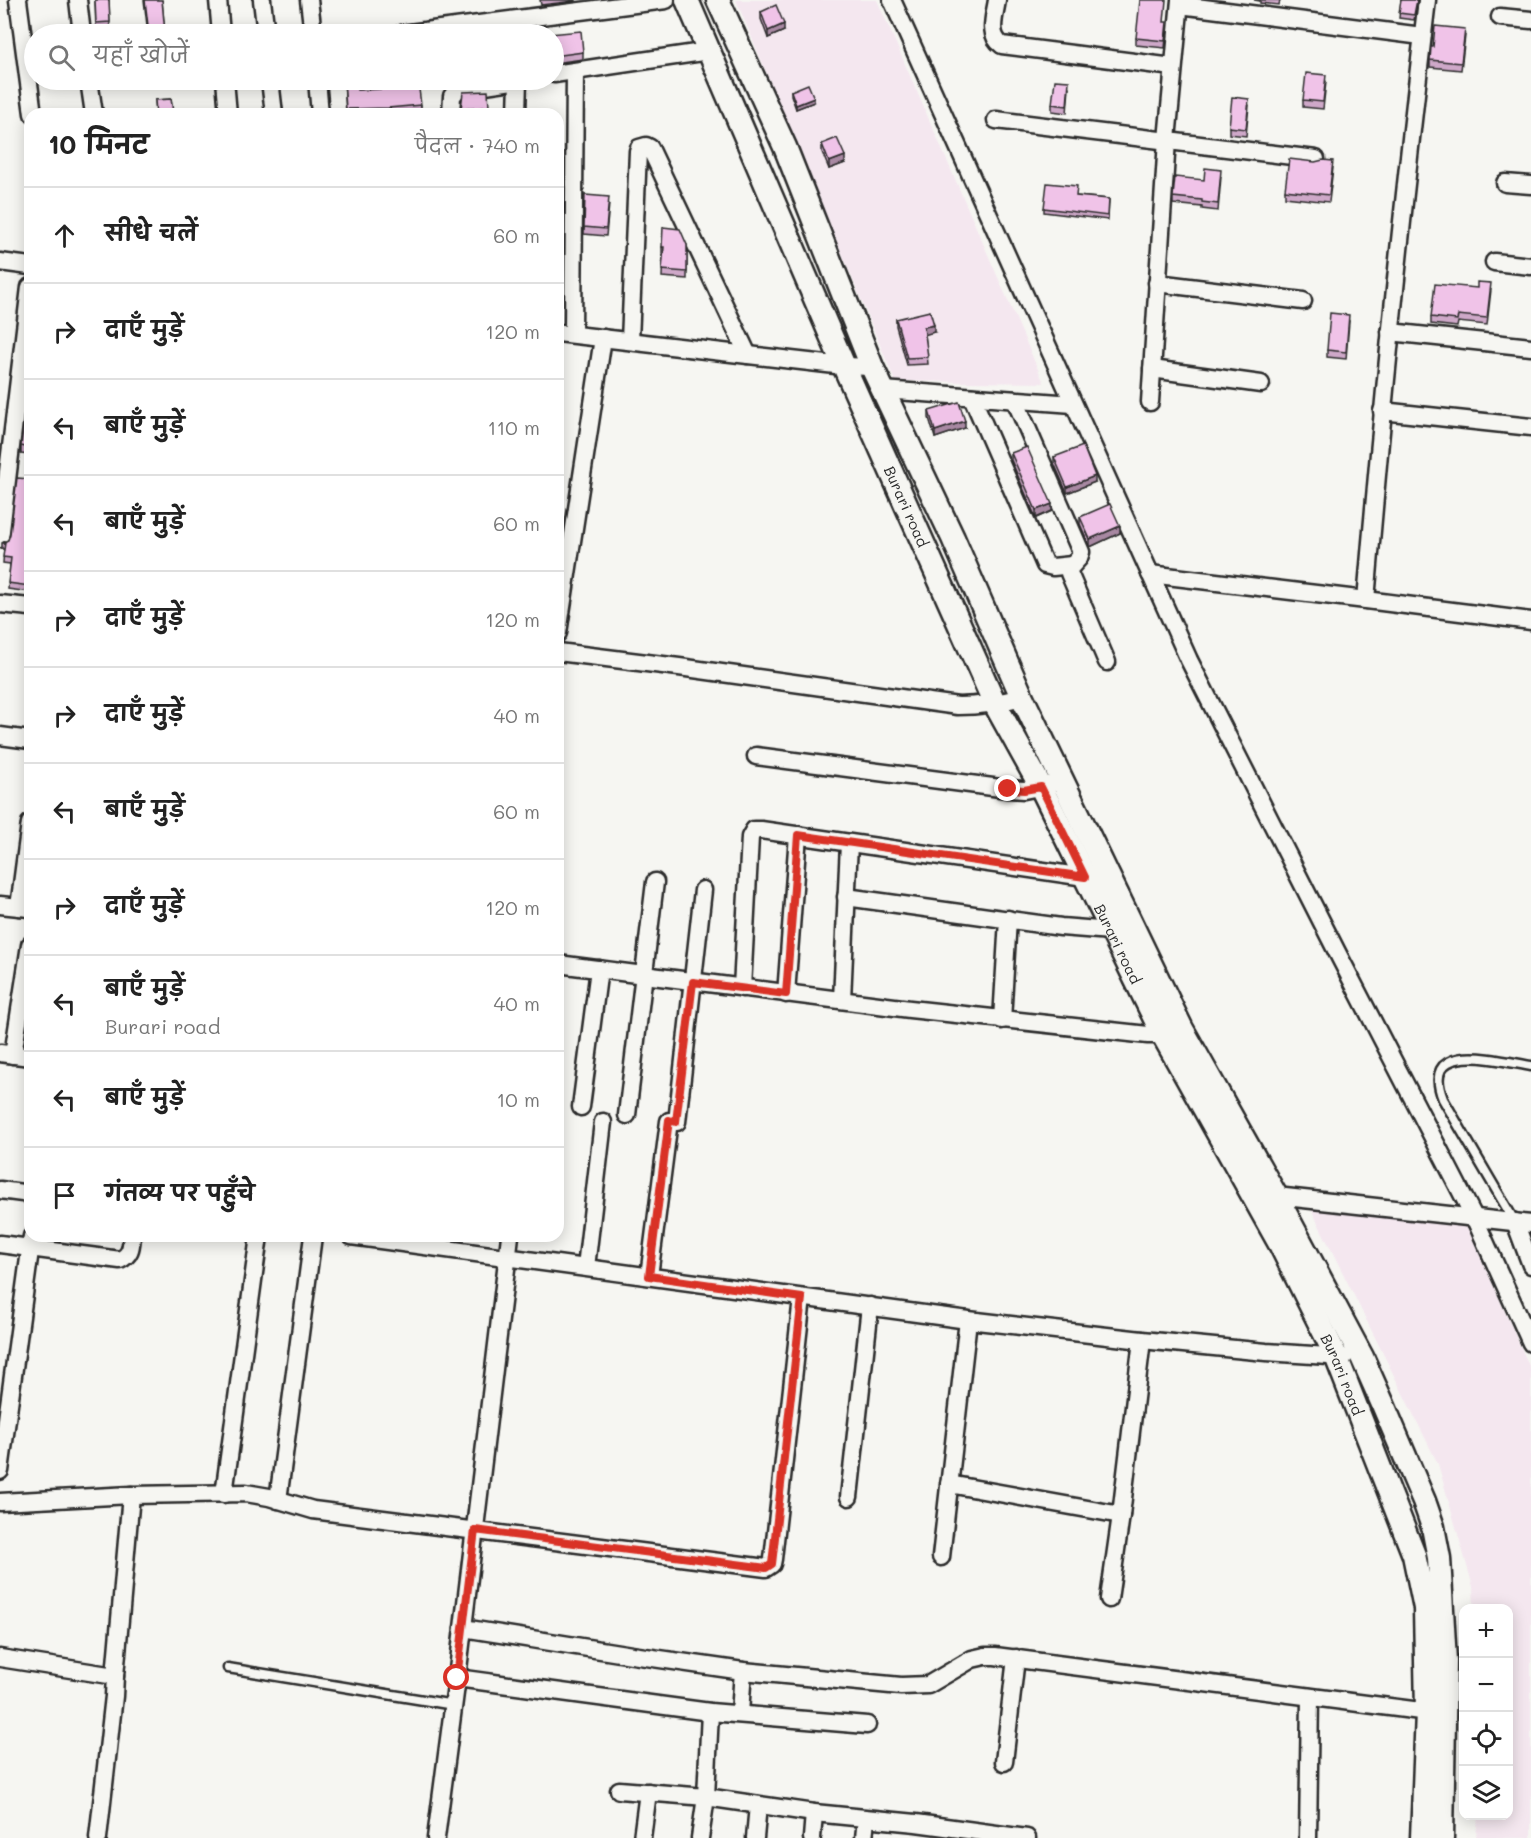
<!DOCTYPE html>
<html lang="hi">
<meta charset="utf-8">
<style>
:root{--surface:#fff;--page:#f2f2f2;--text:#222;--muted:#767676;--line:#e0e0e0}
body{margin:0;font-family:Mali,"Playpen Sans Deva",sans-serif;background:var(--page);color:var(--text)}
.controls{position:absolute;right:18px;bottom:18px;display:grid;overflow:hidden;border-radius:12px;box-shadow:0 3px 15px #0003}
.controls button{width:54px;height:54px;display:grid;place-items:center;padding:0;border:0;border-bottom:2px solid var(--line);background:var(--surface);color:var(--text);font:30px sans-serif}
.stop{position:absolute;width:18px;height:18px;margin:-14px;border:4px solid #d93025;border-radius:50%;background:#fff}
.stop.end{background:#d93025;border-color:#fff;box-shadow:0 2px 6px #0008}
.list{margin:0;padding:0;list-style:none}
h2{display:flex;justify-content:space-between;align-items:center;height:78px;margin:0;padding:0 24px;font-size:26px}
h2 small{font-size:20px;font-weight:400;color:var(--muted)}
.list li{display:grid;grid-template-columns:39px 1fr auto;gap:18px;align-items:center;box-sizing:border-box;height:96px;padding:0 24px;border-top:2px solid var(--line)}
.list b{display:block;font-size:22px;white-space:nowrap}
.list p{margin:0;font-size:20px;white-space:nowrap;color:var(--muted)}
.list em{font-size:20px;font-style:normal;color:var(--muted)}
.icon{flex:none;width:33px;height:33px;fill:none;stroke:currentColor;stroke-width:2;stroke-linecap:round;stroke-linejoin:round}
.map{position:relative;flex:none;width:1531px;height:1838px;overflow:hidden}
.search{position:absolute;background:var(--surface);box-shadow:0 3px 15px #0003;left:24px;top:24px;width:540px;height:66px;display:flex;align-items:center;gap:15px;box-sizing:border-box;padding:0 21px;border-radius:33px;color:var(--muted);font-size:22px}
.panel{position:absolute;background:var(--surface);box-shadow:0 3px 15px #0003;left:24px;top:108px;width:540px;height:1134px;border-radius:18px}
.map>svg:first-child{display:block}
.built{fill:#f4e7ef}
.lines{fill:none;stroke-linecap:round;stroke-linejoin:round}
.service-casing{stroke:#2b2b2b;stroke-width:13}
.minor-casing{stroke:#2b2b2b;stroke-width:21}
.secondary-casing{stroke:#2b2b2b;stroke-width:27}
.service{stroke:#f6f6f2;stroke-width:8}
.minor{stroke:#f6f6f2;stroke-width:16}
.secondary{stroke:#f6f6f2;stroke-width:22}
.wall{fill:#cea8c8;stroke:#2b2b2b;stroke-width:1.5}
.shaded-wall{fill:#a888a2;stroke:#2b2b2b;stroke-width:1.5}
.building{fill:#f0c3e8;stroke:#2b2b2b;stroke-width:1.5}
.route{stroke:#d93025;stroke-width:8}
.labels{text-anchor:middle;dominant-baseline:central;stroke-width:6;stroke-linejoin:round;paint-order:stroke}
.street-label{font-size:15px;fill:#2b2b2b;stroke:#f6f6f2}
</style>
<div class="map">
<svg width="1531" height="1838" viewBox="0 0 1531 1838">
<rect width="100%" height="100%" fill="#f6f6f2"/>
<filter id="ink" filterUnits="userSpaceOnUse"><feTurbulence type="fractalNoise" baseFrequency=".0167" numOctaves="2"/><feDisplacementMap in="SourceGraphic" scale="12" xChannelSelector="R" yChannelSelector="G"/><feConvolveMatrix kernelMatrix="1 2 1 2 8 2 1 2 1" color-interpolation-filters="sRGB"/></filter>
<g filter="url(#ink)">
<g class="built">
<path d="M736 0H877L1044 383 895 381Z"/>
<path d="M1311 1209 1464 1220 1531 1370V1838H1476L1478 1816H1508V1608H1474L1473 1587 1438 1464Z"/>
</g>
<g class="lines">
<g class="service-casing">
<g id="service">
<path d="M1515 1222 1443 1099C1419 1038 1500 1061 1531 1066"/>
<path d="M228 1668 454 1705"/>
</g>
</g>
<g class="minor-casing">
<g id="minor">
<path d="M18 0 33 114"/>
<path d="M78 0 82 34"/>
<path d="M218 0 221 34"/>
<path d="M262 0 266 34"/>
<path d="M309 0 313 34"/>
<path d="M892 0 1189 660 1337 952 1474 1217 1531 1343"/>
<path d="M997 0C995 15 987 35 1002 45L1173 67"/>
<path d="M1180 5 1422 36"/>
<path d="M1500 17 1531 20"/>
<path d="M401 34 666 0"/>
<path d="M554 74 709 51"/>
<path d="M89 80 94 114"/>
<path d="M225 80 228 114"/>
<path d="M270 80 274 114"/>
<path d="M317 80 320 114"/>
<path d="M451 114 452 96 458 89 519 80"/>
<path d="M517 114 518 80"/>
<path d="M996 120 1316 159"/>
<path d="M1505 183 1531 185"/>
<path d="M0 262 30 266"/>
<path d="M1494 262 1531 266"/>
<path d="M1157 283 1303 301"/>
<path d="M1390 332 1531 347"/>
<path d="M558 333 844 366 872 367"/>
<path d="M573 334 575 71"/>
<path d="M630 341 638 151 639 148 646 146 650 148 748 355"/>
<path d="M1152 369 1261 384"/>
<path d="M883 390 1073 404"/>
<path d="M972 397 1045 565 1053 567 1072 565"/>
<path d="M1015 400 1081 552 1079 558 1069 569V573L1107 662"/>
<path d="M1150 402 1167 140 1180 0"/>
<path d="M1382 411 1531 427"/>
<path d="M0 539 30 287"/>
<path d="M1150 574 1366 600 1531 621"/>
<path d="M1366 600C1383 399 1403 200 1427 0"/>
<path d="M0 604 30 607"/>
<path d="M558 633 603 338"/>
<path d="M558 652 679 667 958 706C981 706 1000 703 1022 697"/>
<path d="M0 736 30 740"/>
<path d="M756 756 1008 789 1024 790 1049 785"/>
<path d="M846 897 1061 927 1111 931"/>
<path d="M0 905 29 908"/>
<path d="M19 907 30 823"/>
<path d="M558 964 910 1009 1148 1035H1163L1170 1032"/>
<path d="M742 988 750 837 754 830H761L1085 877"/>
<path d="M786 994 798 835"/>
<path d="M842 1000 849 843"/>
<path d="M1002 1020 1008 919"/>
<path d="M0 1053 30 1057"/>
<path d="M13 1055 30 945"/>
<path d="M581 1107 599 969"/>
<path d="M627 1115 655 882"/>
<path d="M0 1190 30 1194"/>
<path d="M1267 1200 1276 1196 1531 1224"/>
<path d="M1515 1222 1531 1265"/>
<path d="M351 1236 968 1320 1142 1340 1266 1352 1344 1357"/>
<path d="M0 1244 120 1260C131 1255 131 1247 132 1236"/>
<path d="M586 1267 603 1122"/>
<path d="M649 1276 669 1121 677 1122 703 890"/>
<path d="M0 1471 32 1236"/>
<path d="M949 1484 1121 1515"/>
<path d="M224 1494 259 1236"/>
<path d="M849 1497 870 1306"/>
<path d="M278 1500 313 1236"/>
<path d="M0 1502 131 1495 246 1493 269 1497 313 1510 766 1568 772 1564 773 1559 802 1298"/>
<path d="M941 1557 968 1320"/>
<path d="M1109 1599 1121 1515 1142 1340"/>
<path d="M463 1628 632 1655 743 1671 901 1686 928 1685 972 1659 985 1656H995L1436 1713"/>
<path d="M0 1658 115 1676 114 1696 98 1838"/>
<path d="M115 1676 131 1495"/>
<path d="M457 1678 710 1712 867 1725"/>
<path d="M740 1713 743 1671"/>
<path d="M1004 1762 1016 1658"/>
<path d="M619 1790 706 1797 814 1813 916 1823 1027 1838"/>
<path d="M436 1838 457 1678 510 1236"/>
<path d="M642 1838 648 1792"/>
<path d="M700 1838 706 1797 710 1712"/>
<path d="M755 1838 758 1805"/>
<path d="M812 1838 814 1813"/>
<path d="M864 1838 866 1819"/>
<path d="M1308 1838 1310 1697"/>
</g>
</g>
<g class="secondary-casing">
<g id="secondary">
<path id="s1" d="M687 0 844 366 995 704 1041 787 1163 1035 1281 1246 1336 1356 1414 1555 1425 1608 1427 1712 1422 1838"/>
<path d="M718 0 785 147 872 367 953 538 1022 697 1182 1029 1276 1196 1362 1357 1382 1402 1424 1501 1433 1527 1439 1558 1445 1661 1442 1838"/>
</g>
</g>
<use href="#service" class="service"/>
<use href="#minor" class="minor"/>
<use href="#secondary" class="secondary"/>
</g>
<g class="wall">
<path d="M95 0H109L110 29 96 30Z"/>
<path d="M144 0H162L165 34H148Z"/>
<path d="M540 0H575V1L541 5Z"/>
<path d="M1254 0H1280L1279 5 1260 3V1Z"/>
<path d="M1401 0H1418L1414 20 1399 18Z"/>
<path d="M761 12 784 31 768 38 761 19Z"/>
<path d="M1164 22 1167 29 1165 48 1136 45V38Z"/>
<path d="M554 34 583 52V59L554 63Z"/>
<path d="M1465 36 1461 70 1430 67V60Z"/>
<path d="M344 80 357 90 386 89V84L421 105V112L400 114H346Z"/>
<path d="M1326 82 1323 109 1303 107V100Z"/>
<path d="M1069 88 1067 113 1052 111V104Z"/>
<path d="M791 91 814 102 796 109 791 95Z"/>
<path d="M171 99 173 114H156L155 100Z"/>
<path d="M1249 106 1246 136 1229 134V127Z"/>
<path d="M489 107V114H461V109Z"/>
<path d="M822 144 845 163 829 169 822 152Z"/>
<path d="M1333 168 1329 202 1285 197V190Z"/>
<path d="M1221 177 1218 211 1202 209V207L1173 204V197L1204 180Z"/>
<path d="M558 185H564L563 216 558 215Z"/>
<path d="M585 195 609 204 606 236 584 234Z"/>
<path d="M1076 196 1109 199 1108 220 1044 212V208Z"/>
<path d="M687 245V279L662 277 663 254H662V247Z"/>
<path d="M558 259H563V297L558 296Z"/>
<path d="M1491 290 1487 325 1458 322 1457 327 1431 324V317Z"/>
<path d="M896 319 934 332 925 334 928 364 907 365 896 326Z"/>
<path d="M1349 322 1346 359 1327 357V350Z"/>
<path d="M929 411 965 428 935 438 929 418Z"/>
<path d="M30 429V455L21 454V446Z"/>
<path d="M1011 453 1052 511 1036 518 1011 460Z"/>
<path d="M1054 457 1095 482 1067 493 1054 463Z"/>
<path d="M30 479V592L8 589 10 564 3 563 4 549H2V543L8 540Z"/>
<path d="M1080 517 1120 533 1090 547 1080 524Z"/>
</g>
<g class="shaded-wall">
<path d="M784 24V31L768 38V31Z"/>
<path d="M814 98V102L796 109V105Z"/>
<path d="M845 156V163L829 169V162Z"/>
<path d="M934 325V332L924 335V327Z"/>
<path d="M965 421V428L935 438V431Z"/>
<path d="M1095 476V482L1067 493V487Z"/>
<path d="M1052 504V511L1036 518V510Z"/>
<path d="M1120 526V533L1090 547V539Z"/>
</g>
<g class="building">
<path d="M95 0H109L110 22 96 23Z"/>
<path d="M145 0H162L165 33 149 34Z"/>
<path d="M1140 0H1166L1164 22H1167L1165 41 1136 38Z"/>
<path d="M1401 0H1417L1414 15 1399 13Z"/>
<path d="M776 5 784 24 768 31 761 12Z"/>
<path d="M1435 26 1465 29 1461 63 1430 60 1431 47H1433Z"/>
<path d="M291 30V34H275V32Z"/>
<path d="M581 31 583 52 554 56V34H550Z"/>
<path d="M1306 73 1326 75 1323 102 1303 100Z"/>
<path d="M344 80H357V90L386 89V84L418 81 421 105 388 108 346 109Z"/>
<path d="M1055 80 1069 81 1067 106 1052 104Z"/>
<path d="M808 84 814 98 796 105 791 91Z"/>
<path d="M488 91 489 107 461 109 463 92Z"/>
<path d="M1232 97 1249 99 1246 129 1229 127Z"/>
<path d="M171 99 173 112 156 113 155 100Z"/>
<path d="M837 138 845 156 829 162 822 144Z"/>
<path d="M1289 159 1315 162 1323 160 1333 161 1329 195 1285 190Z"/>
<path d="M1205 168 1221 170 1218 204 1202 202V200L1173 197 1175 177 1204 180Z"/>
<path d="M1047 183 1077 186 1076 196 1109 199 1108 216 1044 208Z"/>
<path d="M558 185H564L563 208H558Z"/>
<path d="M585 195 609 197 606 229 584 227Z"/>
<path d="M663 227 680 229 687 245V272L662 270 664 247H662Z"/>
<rect x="558" y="259" width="5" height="30"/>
<path d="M1477 282 1491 283 1487 318 1458 315 1457 320 1431 317 1435 284 1477 288Z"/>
<path d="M930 311 934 325 924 327 928 357 907 358 896 319Z"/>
<path d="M1330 313 1349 315 1346 352 1327 350Z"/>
<path d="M959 402 965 421 935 431 929 411Z"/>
<path d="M23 428 30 429V448L21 446Z"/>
<path d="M1083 446 1095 476 1067 487 1054 457Z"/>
<path d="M1027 447 1052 504 1036 510 1011 453Z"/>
<path d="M17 478 30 479V586L8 583 11 558 3 557 5 543H2L8 540 10 534Z"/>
<path d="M1110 504 1120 526 1090 539 1080 517Z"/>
</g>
</g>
<g class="lines" filter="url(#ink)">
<path class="route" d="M457 1678 475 1530 759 1567 766 1568 772 1564 802 1298 649 1276 669 1120 676 1122 693 982 786 994 798 835 1085 877 1041 787 1024 790 1008 789"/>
</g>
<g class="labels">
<g class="street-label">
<text stroke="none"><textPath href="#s1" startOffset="552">Burari road</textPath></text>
<text stroke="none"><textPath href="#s1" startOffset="1038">Burari road</textPath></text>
<text stroke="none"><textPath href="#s1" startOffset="1524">Burari road</textPath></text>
</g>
</g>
</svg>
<div class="controls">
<button>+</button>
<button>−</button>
<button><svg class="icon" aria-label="locate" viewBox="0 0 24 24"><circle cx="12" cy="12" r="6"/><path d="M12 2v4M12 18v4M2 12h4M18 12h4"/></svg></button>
<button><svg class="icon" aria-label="layers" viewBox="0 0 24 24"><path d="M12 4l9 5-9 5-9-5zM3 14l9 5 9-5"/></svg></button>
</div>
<div class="stop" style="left:457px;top:1678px"></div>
<div class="stop end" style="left:1008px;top:789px"></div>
<div class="search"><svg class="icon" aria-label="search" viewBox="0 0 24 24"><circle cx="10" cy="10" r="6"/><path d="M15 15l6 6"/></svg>यहाँ खोजें</div>
<section class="panel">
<h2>10 मिनट<small>पैदल · 740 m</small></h2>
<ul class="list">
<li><svg class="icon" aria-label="ahead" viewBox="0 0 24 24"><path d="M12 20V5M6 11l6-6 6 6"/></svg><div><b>सीधे चलें</b></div><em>60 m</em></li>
<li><svg class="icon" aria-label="right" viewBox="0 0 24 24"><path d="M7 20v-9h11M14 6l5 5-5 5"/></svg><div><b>दाएँ मुड़ें</b></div><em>120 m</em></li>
<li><svg class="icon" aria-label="left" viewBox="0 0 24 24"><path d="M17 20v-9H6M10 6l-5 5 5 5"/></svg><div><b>बाएँ मुड़ें</b></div><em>110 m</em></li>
<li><svg class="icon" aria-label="left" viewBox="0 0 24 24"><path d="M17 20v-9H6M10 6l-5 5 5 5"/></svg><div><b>बाएँ मुड़ें</b></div><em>60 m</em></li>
<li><svg class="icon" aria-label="right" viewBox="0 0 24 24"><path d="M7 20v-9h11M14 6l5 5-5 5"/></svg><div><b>दाएँ मुड़ें</b></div><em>120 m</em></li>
<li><svg class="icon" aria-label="right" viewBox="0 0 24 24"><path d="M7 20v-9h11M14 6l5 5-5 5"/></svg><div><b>दाएँ मुड़ें</b></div><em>40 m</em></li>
<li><svg class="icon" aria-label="left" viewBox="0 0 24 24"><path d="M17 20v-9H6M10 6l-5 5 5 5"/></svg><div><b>बाएँ मुड़ें</b></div><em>60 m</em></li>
<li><svg class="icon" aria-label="right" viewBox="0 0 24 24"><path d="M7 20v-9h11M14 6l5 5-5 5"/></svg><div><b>दाएँ मुड़ें</b></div><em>120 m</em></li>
<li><svg class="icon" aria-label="left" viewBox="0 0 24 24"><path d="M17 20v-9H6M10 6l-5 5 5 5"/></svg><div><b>बाएँ मुड़ें</b><p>Burari road</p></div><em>40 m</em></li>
<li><svg class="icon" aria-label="left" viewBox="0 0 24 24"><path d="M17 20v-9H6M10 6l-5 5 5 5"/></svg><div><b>बाएँ मुड़ें</b></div><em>10 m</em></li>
<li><svg class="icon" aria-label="arrive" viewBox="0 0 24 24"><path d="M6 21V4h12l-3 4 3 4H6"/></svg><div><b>गंतव्य पर पहुँचे</b></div></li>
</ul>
</section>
</div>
